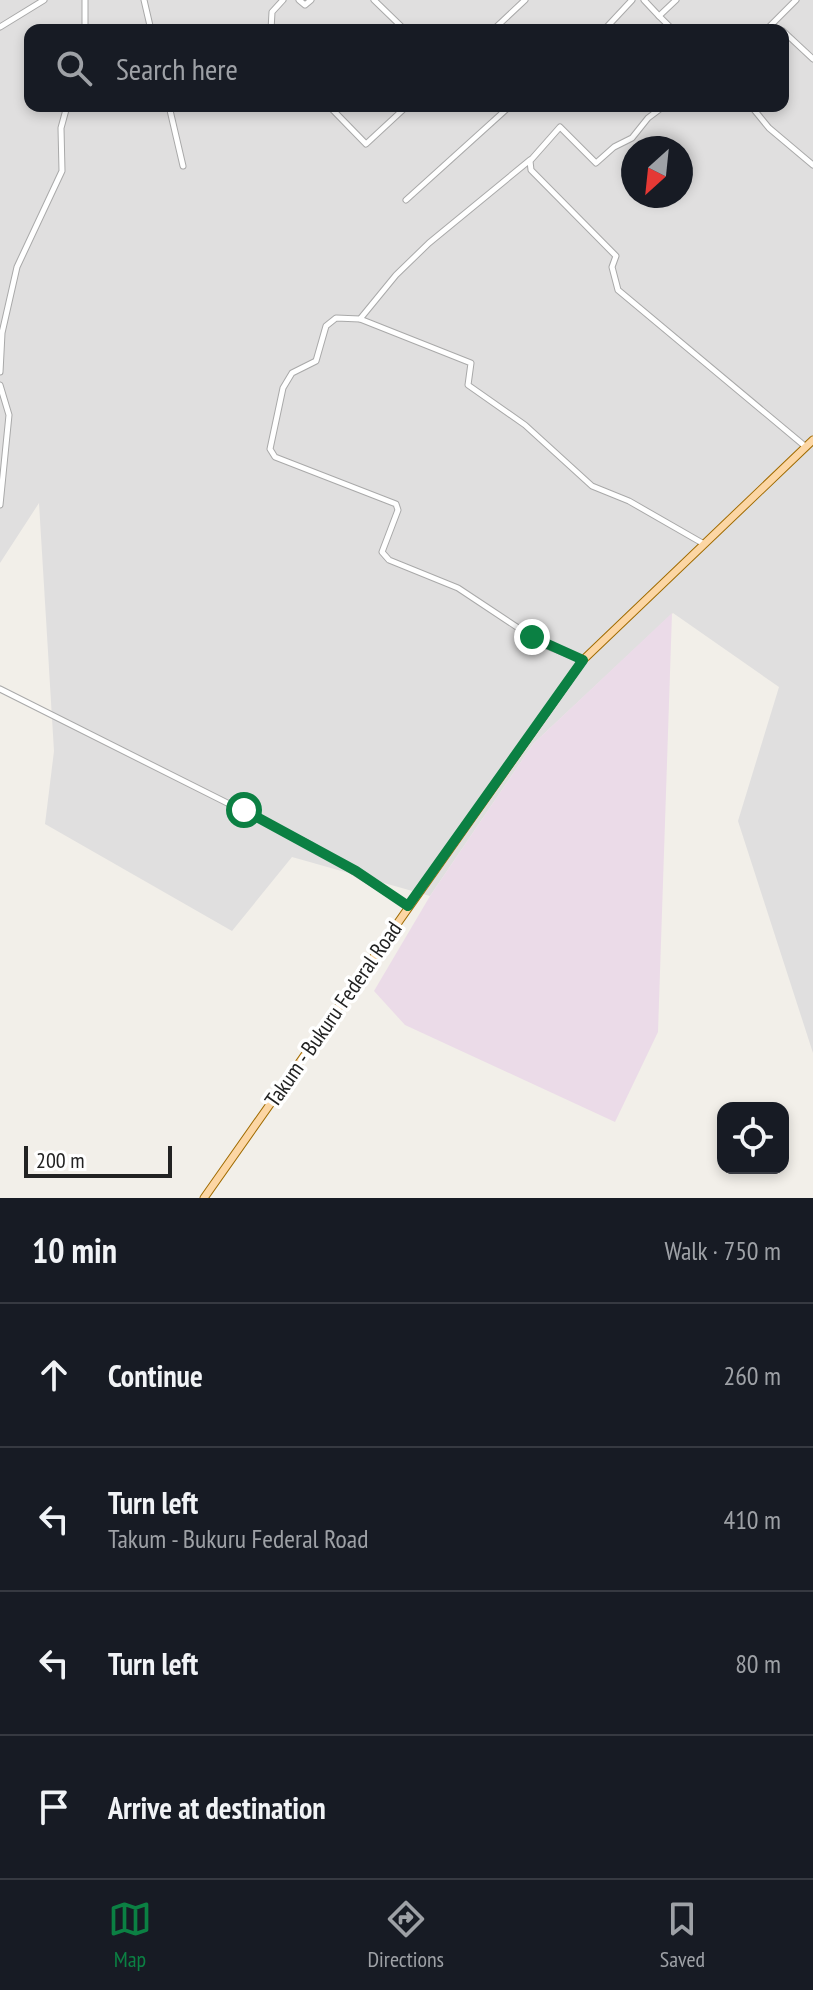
<!DOCTYPE html>
<meta charset="utf-8">
<style>
:root{--surface:#171b24;--page:#20242c;--text:#f1f3f6;--muted:#9ea1a6;--line:#363941;--accent:#0b8043}
body{margin:0;font-family:"PT Sans Narrow",sans-serif;background:var(--page);color:var(--text)}
.controls{position:absolute;right:24px;bottom:24px;display:grid;overflow:hidden;border-radius:16px;box-shadow:0 4px 12px #0003}
.controls button{width:72px;height:72px;display:grid;place-items:center;padding:0;border:0;border-bottom:2px solid var(--line);background:var(--surface);color:var(--text);font:40px sans-serif}
.compass{position:absolute;left:621px;top:136px;width:72px;height:72px;border-radius:50%;background:var(--surface);box-shadow:0 4px 12px #0003;rotate:207deg}
.scale{position:absolute;left:24px;bottom:20px;width:148px;box-sizing:border-box;padding-left:8px;border:4px solid #222;border-top:0;font-size:22px;line-height:28px;white-space:nowrap;color:#222;-webkit-text-stroke:6px #fff;paint-order:stroke}
.stop{position:absolute;width:24px;height:24px;margin:-18px;border:6px solid #0b8043;border-radius:50%;background:#fff}
.stop.end{background:#0b8043;border-color:#fff;box-shadow:0 2px 8px #0008}
.list{margin:0;padding:0;list-style:none}
h2{display:flex;justify-content:space-between;align-items:center;height:104px;margin:0;padding:0 32px;font-size:34px}
h2 small{font-size:26px;font-weight:400;color:var(--muted)}
.list li{display:grid;grid-template-columns:52px 1fr auto;gap:24px;align-items:center;box-sizing:border-box;height:144px;padding:0 32px;border-top:2px solid var(--line)}
.list b{display:block;font-size:30px;white-space:nowrap}
.list p{margin:0;font-size:26px;white-space:nowrap;color:var(--muted)}
.list em{font-size:26px;font-style:normal;color:var(--muted)}
.icon{flex:none;width:44px;height:44px;fill:none;stroke:currentColor;stroke-width:2;stroke-linecap:round;stroke-linejoin:round}
.map{position:relative;flex:none;width:813px;height:1198px;overflow:hidden}
.search{position:absolute;background:var(--surface);box-shadow:0 4px 12px #0003;left:24px;right:24px;top:24px;height:88px;display:flex;align-items:center;gap:20px;box-sizing:border-box;padding:0 28px;border-radius:16px;color:var(--muted);font-size:30px}
.sheet{height:680px;background:var(--surface)}
nav{display:flex;justify-content:space-around;align-items:center;box-sizing:border-box;height:112px;border-top:2px solid var(--line);background:var(--surface);font-size:22px;color:var(--muted)}
nav a{display:grid;justify-items:center;gap:4px}
nav .on{color:var(--accent)}
.map>svg:first-child{display:block}
.residential{fill:#e0dfdf;fill-rule:evenodd}
.industrial{fill:#ebdbe8}
.lines{fill:none;stroke-linecap:round;stroke-linejoin:round}
.street-casing{stroke:#a9a9a9;stroke-width:7}
.primary-casing{stroke:#a06b00;stroke-width:9}
.street{stroke:#fff;stroke-width:5}
.primary{stroke:#fcd6a4;stroke-width:7}
.route{stroke:#0b8043;stroke-width:10}
.labels{text-anchor:middle;dominant-baseline:central;stroke-width:7;stroke-linejoin:round;paint-order:stroke}
.street-label{font-size:22px;fill:#222;stroke:#fff}
</style>
<div class="map">
<svg width="813" height="1198" viewBox="0 0 813 1198">
<rect width="100%" height="100%" fill="#f2efe9"/>
<path class="residential" d="M0 0H813V1053L738 821 779 687 673 613 533 744 430 896 292 857 232 931 45 824 54 751 39 503 0 563ZM30 30H783V106H30ZM633 148H681V196H633Z"/>
<path class="industrial" d="M672 613 658 1032 615 1122 405 1025 374 991 430 896 533 744Z"/>
<g class="lines">
<g class="street-casing">
<g id="street">
<path d="M144 0 151 30"/>
<path d="M299 0 305 5 311 0"/>
<path d="M374 0 405 30"/>
<path d="M644 0 659 16 676 0"/>
<path d="M659 16 673 30"/>
<path d="M0 27 44 0"/>
<path d="M85 30V0"/>
<path d="M271 30 272 12 283 0"/>
<path d="M493 30 525 0"/>
<path d="M604 30 632 0"/>
<path d="M766 30 796 0"/>
<path d="M783 31 813 59"/>
<path d="M169 106 183 166"/>
<path d="M329 106 366 144 407 106"/>
<path d="M527 106H530"/>
<path d="M664 106 648 118 632 138 614 147 596 163 560 127 530 161 531 170 616 256 612 267 618 290 806 447"/>
<path d="M751 106 769 128 813 165"/>
<path d="M530 160 429 243 396 275 360 319 336 318 326 326 316 361 292 373 283 388 270 449 275 457 396 504 398 510 382 552 389 560 458 588 544 645 583 660"/>
<path d="M406 200 510 106"/>
<path d="M360 319 471 363 468 385 525 425 592 486 629 501 704 544"/>
<path d="M0 372 2 333 17 267 62 171 61 128 67 106"/>
<path d="M0 385 9 415 0 505"/>
<path d="M0 689 311 845 408 906"/>
</g>
</g>
<g class="primary-casing">
<path id="primary" d="M204 1198 583 660 813 440"/>
</g>
<use href="#street" class="street"/>
<use href="#primary" class="primary"/>
</g>
<g class="lines">
<path class="route" d="M244 810 356 871 408 906 583 660 532 637"/>
</g>
<g class="labels">
<g class="street-label">
<text transform="translate(333 1014) rotate(-55)">Takum - Bukuru Federal Road</text>
</g>
</g>
</svg>
<div class="controls">
<button><svg class="icon" aria-label="locate" viewBox="0 0 24 24"><circle cx="12" cy="12" r="6"/><path d="M12 2v4M12 18v4M2 12h4M18 12h4"/></svg></button>
</div>
<svg class="compass" viewBox="-18 -18 36 36"><path d="M0-13l5 13h-10z" fill="#e53935"/><path d="M0 13l5-13h-10z" fill="#9ea1a6"/></svg>
<div class="scale">200 m</div>
<div class="stop" style="left:244px;top:810px"></div>
<div class="stop end" style="left:532px;top:637px"></div>
<div class="search"><svg class="icon" aria-label="search" viewBox="0 0 24 24"><circle cx="10" cy="10" r="6"/><path d="M15 15l6 6"/></svg>Search here</div>
</div>
<section class="sheet">
<h2>10 min<small>Walk · 750 m</small></h2>
<ul class="list">
<li><svg class="icon" aria-label="ahead" viewBox="0 0 24 24"><path d="M12 20V5M6 11l6-6 6 6"/></svg><div><b>Continue</b></div><em>260 m</em></li>
<li><svg class="icon" aria-label="left" viewBox="0 0 24 24"><path d="M17 20v-9H6M10 6l-5 5 5 5"/></svg><div><b>Turn left</b><p>Takum - Bukuru Federal Road</p></div><em>410 m</em></li>
<li><svg class="icon" aria-label="left" viewBox="0 0 24 24"><path d="M17 20v-9H6M10 6l-5 5 5 5"/></svg><div><b>Turn left</b></div><em>80 m</em></li>
<li><svg class="icon" aria-label="arrive" viewBox="0 0 24 24"><path d="M6 21V4h12l-3 4 3 4H6"/></svg><div><b>Arrive at destination</b></div></li>
</ul>
</section>
<nav>
<a class="on"><svg class="icon" aria-label="map" viewBox="0 0 24 24"><path d="M3 6l6-2 6 2 6-2v14l-6 2-6-2-6 2zM9 4v14M15 6v14"/></svg>Map</a>
<a><svg class="icon" aria-label="directions" viewBox="0 0 24 24"><path d="M12 3l9 9-9 9-9-9zM9 14v-3h6M13 9l2 2-2 2"/></svg>Directions</a>
<a><svg class="icon" aria-label="saved" viewBox="0 0 24 24"><path d="M7 4h10v16l-5-4-5 4z"/></svg>Saved</a>
</nav>
